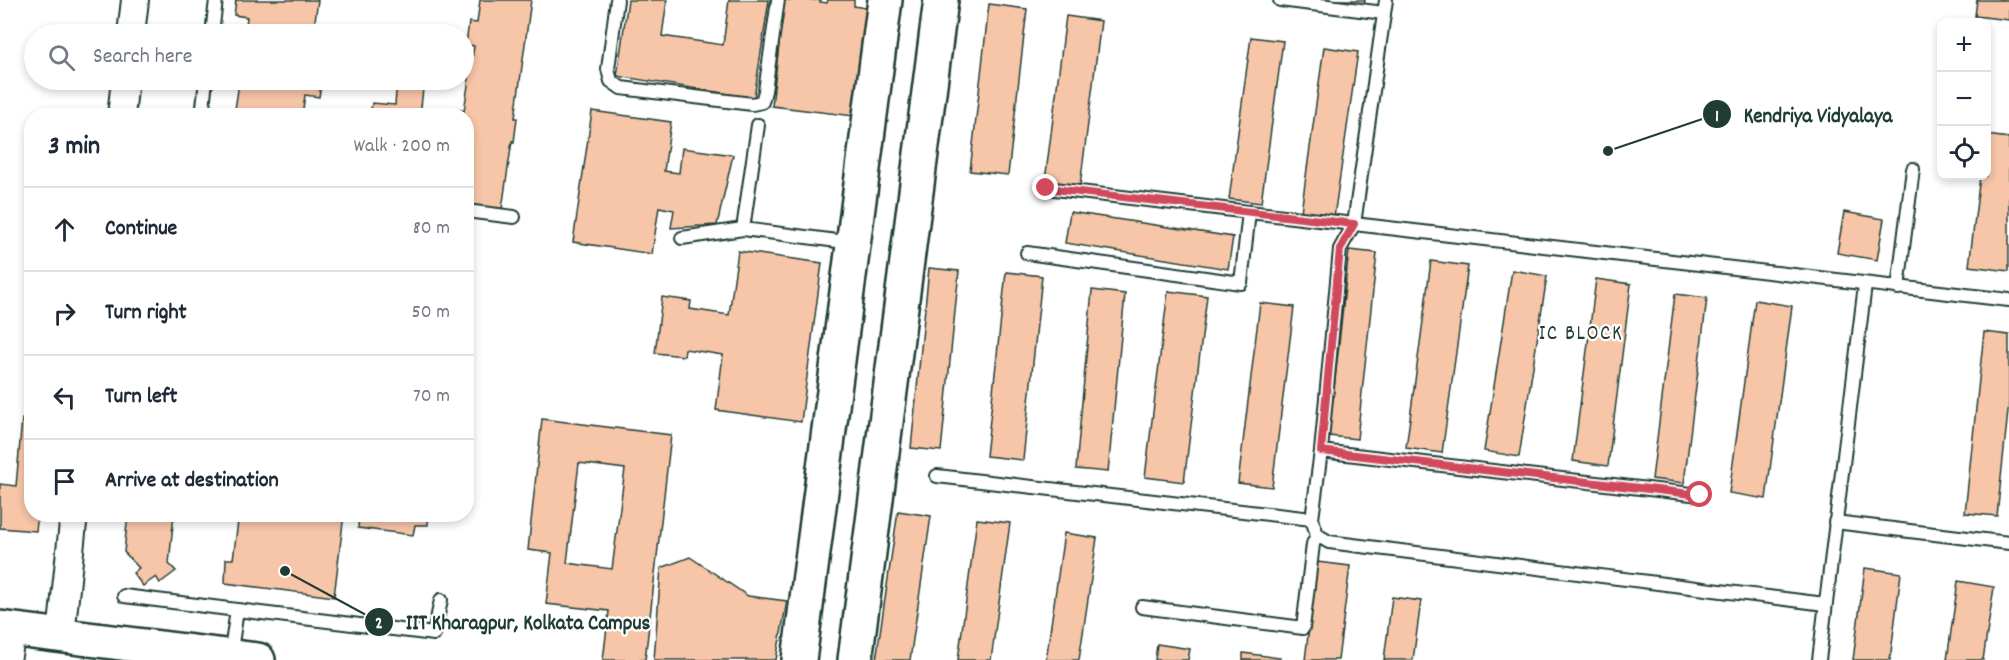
<!DOCTYPE html>
<meta charset="utf-8">
<style>
:root{--surface:#fff;--page:#f2f2f3;--text:#1f2937;--muted:#747a83;--line:#e0e1e3}
body{margin:0;font-family:Dekko,sans-serif;background:var(--page);color:var(--text)}
.controls{position:absolute;right:18px;top:18px;display:grid;overflow:hidden;border-radius:12px;box-shadow:0 3px 9px #0003}
.controls button{width:54px;height:54px;display:grid;place-items:center;padding:0;border:0;border-bottom:2px solid var(--line);background:var(--surface);color:var(--text);font:30px sans-serif}
.stop{position:absolute;width:18px;height:18px;margin:-14px;border:4px solid #d1495b;border-radius:50%;background:#fff}
.stop.end{background:#d1495b;border-color:#fff;box-shadow:0 2px 6px #0008}
.list{margin:0;padding:0;list-style:none}
h2{display:flex;justify-content:space-between;align-items:center;height:78px;margin:0;padding:0 24px;font-size:26px}
h2 small{font-size:20px;font-weight:400;color:var(--muted)}
.list li{display:grid;grid-template-columns:39px 1fr auto;gap:18px;align-items:center;box-sizing:border-box;height:84px;padding:0 24px;border-top:2px solid var(--line)}
.list b{display:block;font-size:22px;white-space:nowrap}
.list em{font-size:20px;font-style:normal;color:var(--muted)}
.icon{flex:none;width:33px;height:33px;fill:none;stroke:currentColor;stroke-width:2;stroke-linecap:round;stroke-linejoin:round}
.map{position:relative;flex:none;width:2009px;height:660px;overflow:hidden}
.search{position:absolute;background:var(--surface);box-shadow:0 3px 9px #0003;left:24px;top:24px;width:450px;height:66px;display:flex;align-items:center;gap:15px;box-sizing:border-box;padding:0 21px;border-radius:33px;color:var(--muted);font-size:22px}
.panel{position:absolute;background:var(--surface);box-shadow:0 3px 9px #0003;left:24px;top:108px;width:450px;height:414px;border-radius:24px}
.map>svg:first-child{display:block}
.building{fill:#f7c5a7;stroke:#1f3d34;stroke-width:1.5;fill-rule:evenodd}
.lines{fill:none;stroke-linecap:round;stroke-linejoin:round}
.lane-casing{stroke:#1f3d34;stroke-width:16}
.street-casing{stroke:#1f3d34;stroke-width:30}
.secondary-casing{stroke:#1f3d34;stroke-width:38}
.lane{stroke:#fff;stroke-width:12}
.street{stroke:#fff;stroke-width:26}
.secondary{stroke:#fff;stroke-width:33}
.route{stroke:#d1495b;stroke-width:8}
.labels{text-anchor:middle;dominant-baseline:central;stroke-width:4.5;stroke-linejoin:round;paint-order:stroke}
.neighbourhood-label{font-size:21px;letter-spacing:1.5px;fill:#1f3d34;stroke:#fff}
.leader{fill:none;stroke:#1f3d34;stroke-width:2}
.callout-dot{fill:#1f3d34;stroke:#fff;stroke-width:2}
.mark-label{font-size:18px;text-anchor:middle;font-weight:bold;fill:#fff}
.callout-label{font-size:21px;text-anchor:middle;font-weight:bold;fill:#1f3d34;stroke:#fff;stroke-width:4.5;stroke-linejoin:round;paint-order:stroke}
</style>
<div class="map">
<svg width="2009" height="660" viewBox="0 0 2009 660">
<rect width="100%" height="100%" fill="#fff"/>
<filter id="ink" filterUnits="userSpaceOnUse"><feTurbulence type="fractalNoise" baseFrequency=".0167" numOctaves="2"/><feDisplacementMap in="SourceGraphic" scale="12" xChannelSelector="R" yChannelSelector="G"/><feConvolveMatrix kernelMatrix="1 2 1 2 8 2 1 2 1" color-interpolation-filters="sRGB"/></filter>
<g filter="url(#ink)">
<g class="building">
<path d="M236 0H318L313 34H245L247 17 234 15Z"/>
<path d="M480 0H531L515 118H517L514 142 512 141 502 209 466 204V116H460V110L464 111 474 46 466 44 469 22 477 23Z"/>
<path d="M628 0H667L662 36 723 45 729 0H769L754 98 617 76Z"/>
<path d="M784 0H821L820 2 827 3 828 0H854V6L866 8 854 116 772 106Z"/>
<path d="M1330 0H1365L1364 5Z"/>
<path d="M1977 0H2009V20L1975 16Z"/>
<path d="M989 4 1027 9 1008 175 970 171Z"/>
<path d="M1066 16 1101 21 1080 186 1045 181Z"/>
<path d="M1251 37 1283 41 1261 203 1229 199Z"/>
<path d="M1324 47 1358 52 1334 217 1301 212Z"/>
<path d="M397 80H424L420 116H370L372 103 395 105Z"/>
<path d="M224 81V80H322L319 97 305 95 302 116H234L239 83Z"/>
<path d="M592 111 671 122 664 171 679 173 682 148 733 155 717 225 671 228 674 210 659 207 652 254 573 242Z"/>
<path d="M1986 135 2009 138V271L1969 266 1980 176H1986Z"/>
<path d="M1070 212 1233 237 1228 269 1065 243Z"/>
<path d="M1844 212 1884 219 1877 260 1837 253Z"/>
<path d="M1349 250 1377 253 1357 439 1329 436Z"/>
<path d="M738 251 822 263 801 422 716 410 723 355 685 349 684 356 655 353 662 297 691 301 690 309 729 315Z"/>
<path d="M1431 261 1468 266 1442 453 1406 448Z"/>
<path d="M929 268 959 271 941 451 911 448Z"/>
<path d="M1512 270 1547 276 1519 457 1484 451Z"/>
<path d="M1006 272 1042 276 1023 460 986 456Z"/>
<path d="M1596 279 1631 284 1608 466 1573 461Z"/>
<path d="M1092 290 1125 294 1108 472 1076 469Z"/>
<path d="M1168 291 1207 296 1184 482 1145 477Z"/>
<path d="M1675 294 1707 298 1684 483 1652 479Z"/>
<path d="M1755 300 1792 306 1766 499 1729 493Z"/>
<path d="M1260 303 1294 307 1272 487 1238 483Z"/>
<path d="M1984 332 2009 335V402L1997 516 1965 513Z"/>
<path d="M22 419 32 420V514H38L36 531 0 528V484L16 486Z"/>
<path d="M542 419 671 435 645 660H603L609 611 546 604 552 553 528 550ZM579 463 625 469 612 569 567 563Z"/>
<path d="M898 511 931 516 910 660H876Z"/>
<path d="M128 514H174L169 564 176 571 160 583 156 577 143 586 133 573 139 568 124 552Z"/>
<path d="M239 514H344L334 597 225 583 226 559H233Z"/>
<path d="M359 514H429L428 525H415L413 535 358 528Z"/>
<path d="M977 519 1010 523 991 660H958Z"/>
<path d="M1064 533 1097 538 1079 660H1046Z"/>
<path d="M690 557 748 596 787 601 776 660H654L661 568Z"/>
<path d="M1317 562 1350 566 1338 660H1305Z"/>
<path d="M1865 568 1901 573 1890 660H1853Z"/>
<path d="M1958 581 1994 587 1983 660H1947Z"/>
<path d="M1392 597 1421 601 1413 660H1384Z"/>
<path d="M1157 644 1190 649 1188 660H1155Z"/>
<path d="M1243 653 1280 658 1279 660H1243Z"/>
</g>
<g class="lines">
<g class="lane-casing">
<g id="lane">
<path d="M617 0 608 69 611 81 621 88 752 104 762 102 765 91 778 0"/>
<path d="M1280 0 1384 13"/>
<path d="M1386 0 1354 224 2009 300"/>
<path d="M212 34 216 0"/>
<path d="M202 116 206 80"/>
<path d="M1046 188 1249 212"/>
<path d="M466 211 514 217"/>
<path d="M743 229 758 125"/>
<path d="M682 238 743 229 853 243"/>
<path d="M1027 253 1241 283 1249 212 1354 224 1340 249 1321 451 1312 519 1317 535 1329 542 1825 604"/>
<path d="M1898 288 1913 169"/>
<path d="M1321 451 1700 495"/>
<path d="M937 476 1312 519"/>
<path d="M1835 522 2009 543"/>
<path d="M124 596 237 610"/>
<path d="M1142 607 1303 628 1313 544 1317 535"/>
<path d="M230 657 237 610 434 634 441 600"/>
<path d="M1819 660 1865 285"/>
</g>
</g>
<g class="street-casing">
<g id="street">
<path d="M131 34 135 0"/>
<path d="M121 116 125 80"/>
<path d="M61 635 74 514"/>
<path d="M7 660 13 629"/>
</g>
</g>
<g class="secondary-casing">
<g id="secondary">
<path d="M0 628 258 660"/>
<path d="M799 660 885 0"/>
<path d="M855 660 941 0"/>
</g>
</g>
<use href="#lane" class="lane"/>
<use href="#street" class="street"/>
<use href="#secondary" class="secondary"/>
</g>
</g>
<g class="lines" filter="url(#ink)">
<path class="route" d="M1046 188 1354 224 1340 249 1321 451 1700 495"/>
</g>
<g class="labels">
<g class="neighbourhood-label">
<text x="1581" y="335">IC BLOCK</text>
</g>
</g>
<path class="leader" d="M1608 151L1717 114M285 571L379 622"/>
<g class="callout-dot">
<circle cx="1608" cy="151" r="6"/>
<circle cx="285" cy="571" r="6"/>
<circle cx="1717" cy="114" r="15"/>
<circle cx="379" cy="622" r="15"/>
</g>
<g class="mark-label">
<text x="1717" y="121">1</text>
<text x="379" y="628">2</text>
</g>
<g class="callout-label">
<text x="1818" y="122">Kendriya Vidyalaya</text>
<text x="528" y="629">IIT Kharagpur, Kolkata Campus</text>
</g>
</svg>
<div class="controls">
<button>+</button>
<button>−</button>
<button><svg class="icon" aria-label="locate" viewBox="0 0 24 24"><circle cx="12" cy="12" r="6"/><path d="M12 2v4M12 18v4M2 12h4M18 12h4"/></svg></button>
</div>
<div class="stop" style="left:1700px;top:495px"></div>
<div class="stop end" style="left:1046px;top:188px"></div>
<div class="search"><svg class="icon" aria-label="search" viewBox="0 0 24 24"><circle cx="10" cy="10" r="6"/><path d="M15 15l6 6"/></svg>Search here</div>
<section class="panel">
<h2>3 min<small>Walk · 200 m</small></h2>
<ul class="list">
<li><svg class="icon" aria-label="ahead" viewBox="0 0 24 24"><path d="M12 20V5M6 11l6-6 6 6"/></svg><div><b>Continue</b></div><em>80 m</em></li>
<li><svg class="icon" aria-label="right" viewBox="0 0 24 24"><path d="M7 20v-9h11M14 6l5 5-5 5"/></svg><div><b>Turn right</b></div><em>50 m</em></li>
<li><svg class="icon" aria-label="left" viewBox="0 0 24 24"><path d="M17 20v-9H6M10 6l-5 5 5 5"/></svg><div><b>Turn left</b></div><em>70 m</em></li>
<li><svg class="icon" aria-label="arrive" viewBox="0 0 24 24"><path d="M6 21V4h12l-3 4 3 4H6"/></svg><div><b>Arrive at destination</b></div></li>
</ul>
</section>
</div>
